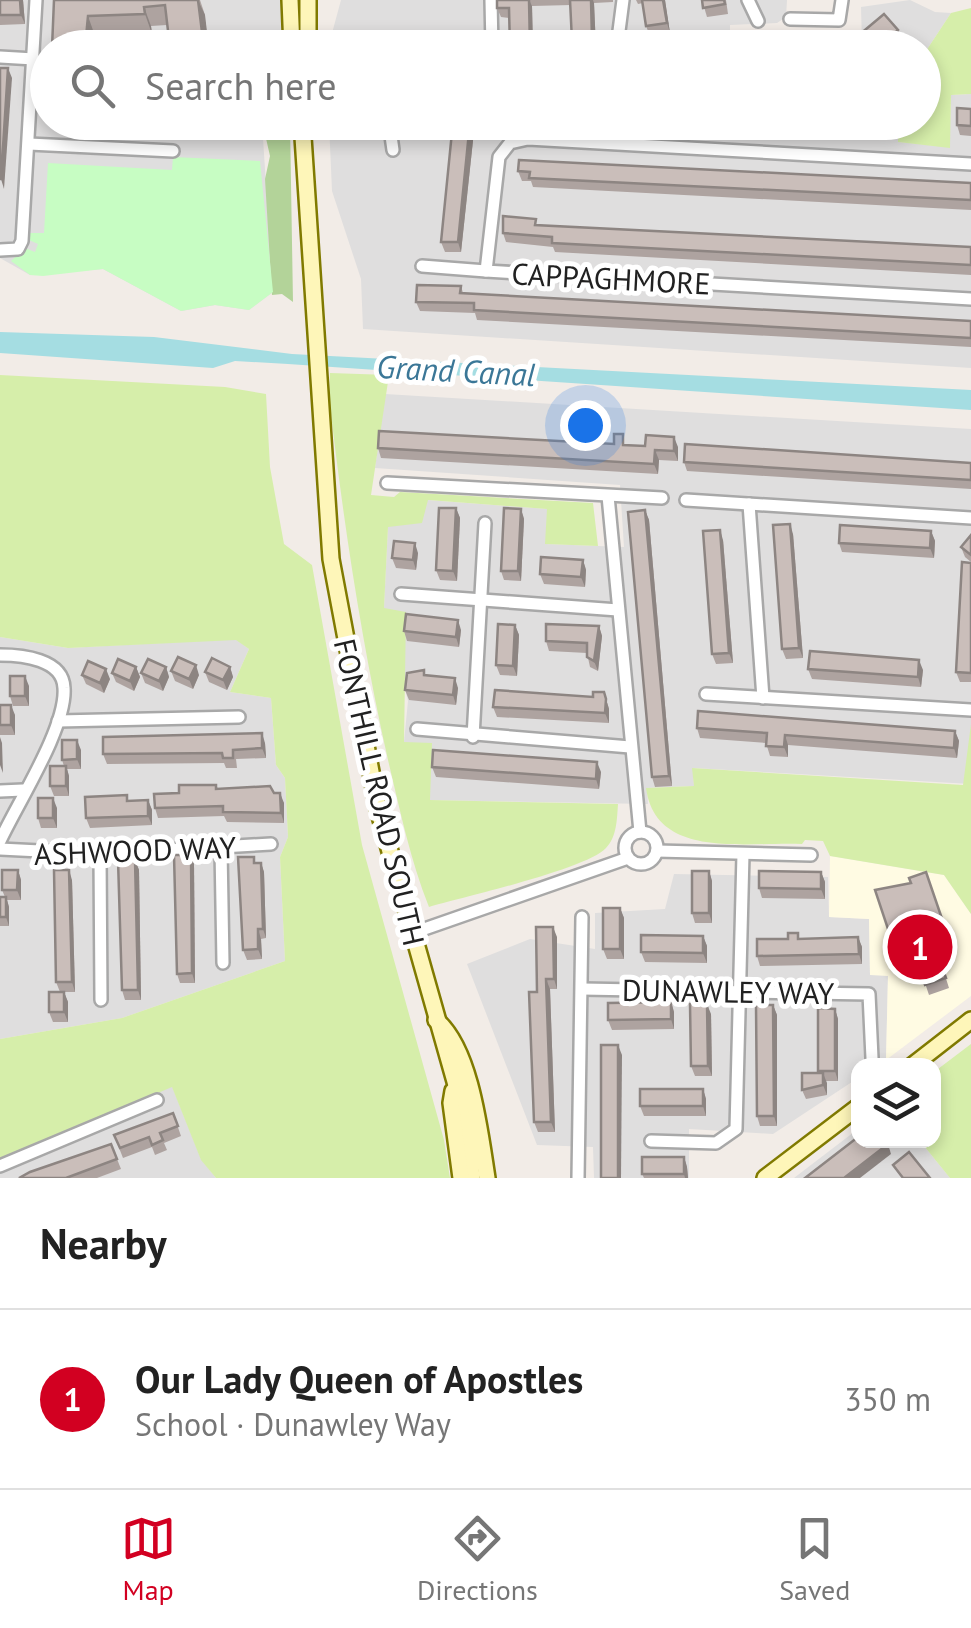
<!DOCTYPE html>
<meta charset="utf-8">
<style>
:root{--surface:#fff;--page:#f2f2f2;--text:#222;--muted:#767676;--line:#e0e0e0;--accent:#d20021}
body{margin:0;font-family:"PT Sans",sans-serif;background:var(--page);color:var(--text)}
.controls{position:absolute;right:30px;bottom:30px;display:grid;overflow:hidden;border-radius:20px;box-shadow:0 5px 15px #0003}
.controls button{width:90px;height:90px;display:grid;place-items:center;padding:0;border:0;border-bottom:2px solid var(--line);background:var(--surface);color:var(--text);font:50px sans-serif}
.you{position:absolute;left:585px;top:425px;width:35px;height:35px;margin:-25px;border:8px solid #fff;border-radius:50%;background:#1a73e8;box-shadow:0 0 0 15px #1a73e833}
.badge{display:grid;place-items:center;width:65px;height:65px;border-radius:50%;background:var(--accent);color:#fff;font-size:32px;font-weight:700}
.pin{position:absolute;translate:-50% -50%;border:5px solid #fff;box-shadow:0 2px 10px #0006}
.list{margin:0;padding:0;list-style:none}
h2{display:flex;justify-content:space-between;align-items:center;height:130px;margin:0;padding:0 40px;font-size:42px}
h2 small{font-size:32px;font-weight:400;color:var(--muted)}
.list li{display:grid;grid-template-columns:65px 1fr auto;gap:30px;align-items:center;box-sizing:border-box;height:180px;padding:0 40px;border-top:2px solid var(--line)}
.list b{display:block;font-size:38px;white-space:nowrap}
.list p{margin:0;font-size:32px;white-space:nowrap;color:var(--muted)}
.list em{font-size:32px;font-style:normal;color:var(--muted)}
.icon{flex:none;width:55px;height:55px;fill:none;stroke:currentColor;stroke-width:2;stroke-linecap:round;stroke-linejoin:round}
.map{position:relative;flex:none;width:971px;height:1178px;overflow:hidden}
.search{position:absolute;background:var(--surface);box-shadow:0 5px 15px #0003;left:30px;right:30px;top:30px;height:110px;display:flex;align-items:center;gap:25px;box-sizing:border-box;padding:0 35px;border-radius:55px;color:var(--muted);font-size:38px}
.sheet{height:310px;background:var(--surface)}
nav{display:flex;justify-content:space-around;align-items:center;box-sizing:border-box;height:140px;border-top:2px solid var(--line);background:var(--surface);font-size:28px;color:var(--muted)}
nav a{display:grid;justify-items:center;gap:5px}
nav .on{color:var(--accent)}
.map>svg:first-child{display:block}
.residential{fill:#dfdede}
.education{fill:#fffbe3}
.grass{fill:#d6eeaa}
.forest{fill:#b3d399}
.park{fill:#c7fdc3}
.water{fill:#a5dde2}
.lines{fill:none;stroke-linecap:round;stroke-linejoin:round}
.minor-casing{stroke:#a8a8a8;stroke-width:16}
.secondary-casing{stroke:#807a00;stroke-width:20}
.minor{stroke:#fff;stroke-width:11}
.secondary{stroke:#fef6b9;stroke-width:15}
.wall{fill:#aea3a0}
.shaded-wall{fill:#8d8582}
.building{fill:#cabeba;stroke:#8d8582;stroke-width:2.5}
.labels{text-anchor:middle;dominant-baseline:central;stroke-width:10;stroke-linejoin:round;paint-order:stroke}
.street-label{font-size:30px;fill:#212121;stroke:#fff}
.water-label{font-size:32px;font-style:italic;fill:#3b7797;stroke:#fff}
</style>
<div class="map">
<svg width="971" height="1178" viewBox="0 0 971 1178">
<rect width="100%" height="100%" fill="#f2ece7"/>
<g class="residential">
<path d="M0 0H287L291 47 48 48V122L262 123 273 292 249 310 215 305 181 311 103 269 30 275 0 258Z"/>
<path d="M341 0H787L786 17 777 23 730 25V38L862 44 861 7 910 0 935 12 951 13 924 54V48H328Z"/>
<path d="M971 94V368L363 329 361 279 332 191 329 123 898 122V142L949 147 951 95Z"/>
<path d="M385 394 971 429V784L693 768 694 786 647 788 648 804 430 800 404 742 408 701 384 608 388 526 427 500 548 509 546 544 624 547 620 485 375 468Z"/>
<path d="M0 637 68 648 236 639 249 649 230 692 271 698 276 765 285 778 288 837 280 857 285 961 122 1018 0 1039Z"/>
<path d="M674 874 828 877 829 917 869 919 870 975H888L886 1060 878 1065 858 1066V1078L773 1134 689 1129V1178H594L593 1147 537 1145 467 964 530 939 595 949V913L665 909Z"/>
<path d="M172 1086 201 1159 216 1178H0V1160Z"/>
<path d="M858 1129V1140L920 1141 950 1178H794Z"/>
</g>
<path class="education" d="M830 856 944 875 971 914V996L886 1060 888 976 870 975 869 919 829 917Z"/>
<g class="grass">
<path d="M971 8V94L951 95 950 148 898 142V123L924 122V54L951 13Z"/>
<path d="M330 373 389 375 371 495 394 497 400 492 593 503 598 546 545 544 547 509 428 500 422 523 388 527 384 608 406 612 404 742 432 743 430 800 618 804C617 818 617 837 606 848 587 869 463 897 429 907 410 859 400 810 388 760 361 640 343 519 329 397Z"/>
<path d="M0 375 225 387 266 394 270 467 284 544 312 565 362 845 444 1140 450 1178H216L201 1160 172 1087 0 1160V1039L122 1018 285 961 280 857 288 837 285 778 276 765 271 698 230 692 249 649 236 640 68 648 0 637Z"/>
<path d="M971 724V914L944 875 830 856 823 841 805 840 802 844C748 841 656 861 646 788L694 786 692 768 963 785Z"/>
<path d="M971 1044V1178H950L920 1141 934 1140V1072Z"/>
</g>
<path class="forest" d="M270 123H290L293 302 282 294 272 295 265 179 270 156 265 134Z"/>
<path class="park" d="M173 157 260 161 273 292 249 310 215 305 181 311 103 269 43 276 30 275 11 261 25 248 35 252 38 244 29 240V233H44L48 163 172 170Z"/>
<path class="water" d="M0 332 154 337 292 354 971 390V410L288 364 235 361 213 368 0 353Z"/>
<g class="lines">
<g class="minor-casing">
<g id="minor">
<path d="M491 0 492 48"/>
<path d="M748 0 758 21"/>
<path d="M790 19 839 20 842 0"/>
<path d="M619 31 623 0"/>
<path d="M0 57 34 59"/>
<path d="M389 122 393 150"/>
<path d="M29 144 173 151"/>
<path d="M971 164 528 139 510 143 499 157 486 271 971 299"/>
<path d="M0 250 18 249 22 241 36 0"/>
<path d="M422 266 486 271"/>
<path d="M387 483 662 498"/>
<path d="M608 496 640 832"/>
<path d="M686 500 971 518"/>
<path d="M749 504 763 698"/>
<path d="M401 594 618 610"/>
<path d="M0 655C22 655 63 659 64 688 67 727 17 804 0 841"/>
<path d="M706 694 971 710"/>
<path d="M58 721 239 717"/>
<path d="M417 729 630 747"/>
<path d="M473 737 485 523"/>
<path d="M0 791 23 790"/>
<circle cx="641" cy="848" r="16"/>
<path d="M0 849 100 854 271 844"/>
<path d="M221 849 223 963"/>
<path d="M657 851 811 855"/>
<path d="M100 854 101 1000"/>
<path d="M410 934 628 858"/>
<path d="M582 989 869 994 872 1058"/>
<path d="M651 1141 716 1143 736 1129 743 854"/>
<path d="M0 1166 157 1100"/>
<path d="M578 1178 582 917"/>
</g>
</g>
<g class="secondary-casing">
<g id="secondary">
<path d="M290 0 292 48"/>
<path d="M308 48V0"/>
<path d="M302 122 331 559 378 809 467 1124 472 1178"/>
<path d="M436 1020C471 1049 480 1134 487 1178"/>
<path d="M912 1066 971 1020"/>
<path d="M453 1091 451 1103 461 1178"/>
<path d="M765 1178 858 1107"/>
</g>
</g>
<use href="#minor" class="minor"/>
<use href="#secondary" class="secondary"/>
</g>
<g class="wall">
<path d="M0 0H23L25 24 0 25Z"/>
<path d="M54 0H200L205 15 167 25 151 26 152 34 95 36 94 48H52Z"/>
<path d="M497 0H613V2L594 3 596 48H574L572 41 571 5 532 6 533 48H510L509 18 501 17 497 8Z"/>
<path d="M636 0H665L670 33 650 36 646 26 643 3 638 4Z"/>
<path d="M702 0H726L728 14 707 17Z"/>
<path d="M971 109V136L960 135 957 125Z"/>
<path d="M112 122H181L182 125 167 127Z"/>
<path d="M453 122H475L461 252H445L441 242Z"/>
<path d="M745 122H891L890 133Z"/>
<path d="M518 171 971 183V210L533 187 531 181H522Z"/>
<path d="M538 225 971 247V275L555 252 553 247 506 242 503 233Z"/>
<path d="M461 286 463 293 971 321V347L477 320 475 313 420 311 416 302Z"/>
<path d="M627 445 678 447V461L659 460 658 474 381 458 378 448Z"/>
<path d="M684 462 971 463V489L687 471Z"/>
<path d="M456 508 460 518 457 581 440 580 436 570Z"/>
<path d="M521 509 524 519 521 581 504 580 501 571Z"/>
<path d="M645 510 649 520 672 786 655 787 652 777Z"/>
<path d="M931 531 935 541 934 558 842 552 839 543Z"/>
<path d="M793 534 803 658 786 659 782 649Z"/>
<path d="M971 535V562L965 557 961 547Z"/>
<path d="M723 540 733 663 716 664 712 654Z"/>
<path d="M418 553 416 570 396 568 392 558Z"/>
<path d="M583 560 586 570 585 587 544 584 540 574Z"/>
<path d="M971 563V682H960L956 672Z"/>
<path d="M515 625 519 635 517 676 500 675 496 665Z"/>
<path d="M599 626 602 636 598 671 590 667 587 653 549 651 546 641Z"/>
<path d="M461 630 459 647 407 641 404 631Z"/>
<path d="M136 667 140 677 134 691 116 682 112 673Z"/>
<path d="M166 667 169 677 163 691 145 683 141 673Z"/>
<path d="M230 667 233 677 227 690 209 682 205 672Z"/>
<path d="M808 669 923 670 921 687 812 679Z"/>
<path d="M171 671 199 675 193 689 175 681Z"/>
<path d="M82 675 110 679 104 693 86 684Z"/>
<path d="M426 675 458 688 456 705 409 700 405 690Z"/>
<path d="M29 686V706H13L10 696Z"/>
<path d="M604 692 609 709V723L497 717 493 707 593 697Z"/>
<path d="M0 705 15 715V735H0Z"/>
<path d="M697 728 955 731 959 741 957 758 788 745V757L770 756 766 743 700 738Z"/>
<path d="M265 743 266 758 236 759 237 768H226L224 763 107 764 103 754Z"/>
<path d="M81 750V769H67L69 776V796H54L50 786 64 766 62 760Z"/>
<path d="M432 767 601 772 599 789 436 777Z"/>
<path d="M216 785 218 789 274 793 284 803V823L227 822 224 816 158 818 155 808 179 793Z"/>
<path d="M148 800 152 810V825L90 828 86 818Z"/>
<path d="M57 808V828H41L38 818Z"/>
<path d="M135 860 139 870 141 1000H125L122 990Z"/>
<path d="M257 863H261L264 872 266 938 261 939 262 959 247 960 243 950Z"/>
<path d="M194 864 195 983H180L177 974Z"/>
<path d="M18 870 21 880V900H7L9 907V926H0V897H5L2 890Z"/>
<path d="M709 871 712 881V923H695L692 913Z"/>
<path d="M821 872 825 882V899L762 898 759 888Z"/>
<path d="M926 872 955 958 941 963 949 988 929 995 924 980 916 982 912 968 902 972 875 890 911 883Z"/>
<path d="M72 880 75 992H60L56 982Z"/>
<path d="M620 908 624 918V959H607L603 949Z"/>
<path d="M703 936 707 946V963L645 962 641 952Z"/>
<path d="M557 937V989H550L555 1132H538L534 1122 537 992Z"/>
<path d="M858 937 862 947V964L760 966 757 956 800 939Z"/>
<path d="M64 992 68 1002V1022H53L49 1012Z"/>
<path d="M671 1002 674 1012V1029L612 1030 608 1020Z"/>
<path d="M773 1005 777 1015V1126H760L757 1116Z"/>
<path d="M835 1009 838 1019V1081H826L827 1095 806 1099 802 1090 819 1073 818 1071Z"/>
<path d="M711 1014 712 1076H695L691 1066Z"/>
<path d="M703 1089 706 1099V1116H644L640 1106Z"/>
<path d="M173 1113 181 1136 164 1143 167 1150 155 1155 152 1147 123 1158 114 1135Z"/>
<path d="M111 1144 121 1169 97 1178H19Z"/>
<path d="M684 1157 687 1167 688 1178H644L642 1174Z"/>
</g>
<g class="shaded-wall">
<path d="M20 0H23L25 24 21 15Z"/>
<path d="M198 0 205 15 209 48H204Z"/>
<path d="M529 0 532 6 533 48H530Z"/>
<path d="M591 0H593L594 3 596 48 592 40Z"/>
<path d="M663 0H665L670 33 667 23Z"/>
<path d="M144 7 151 26 152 34 145 14Z"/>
<path d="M88 16 95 36 94 48H85Z"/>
<path d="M898 30 904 44 900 48H883L882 44Z"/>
<path d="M8 68 12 78 4 189 1 179Z"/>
<path d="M470 122H475L461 252 458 242Z"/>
<path d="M674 437 678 447V461L674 451Z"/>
<path d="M655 450 659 460 658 474 654 464Z"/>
<path d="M456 508 460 518 457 581 453 571Z"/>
<path d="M521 509 524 519 521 581 518 571Z"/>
<path d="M645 510 649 520 672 786 669 776Z"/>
<path d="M790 524 793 534 803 658 799 648Z"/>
<path d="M720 530 723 540 733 663 729 653Z"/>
<path d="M931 531 935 541 934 558 930 548Z"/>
<path d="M415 543 418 553 416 570 413 560Z"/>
<path d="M583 560 586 570 585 587 581 577Z"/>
<path d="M458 620 461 630 459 647 456 637Z"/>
<path d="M515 625 519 635 517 676 513 666Z"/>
<path d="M599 626 602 636 598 671 594 661Z"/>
<path d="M919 660 923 670 921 687 918 677Z"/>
<path d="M196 665 199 675 193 689 189 679Z"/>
<path d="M136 667 140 677 134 691 130 681Z"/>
<path d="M166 667 169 677 163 691 159 681Z"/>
<path d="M230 667 233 677 227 690 223 680Z"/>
<path d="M106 669 110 679 104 693 100 683Z"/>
<path d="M25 676 29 686V706L25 696Z"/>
<path d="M455 678 458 688 456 705 453 695Z"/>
<path d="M606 699 609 709V723L605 713Z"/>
<path d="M11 705 15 715V735L11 725Z"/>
<path d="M955 731 959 741 957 758 954 748Z"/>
<path d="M262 733 265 743 266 758 262 748Z"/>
<path d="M785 735 788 745V757L784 747Z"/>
<path d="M0 737 2 743 3 773 0 765Z"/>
<path d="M77 740 81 750V769L77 759Z"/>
<path d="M597 762 601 772 599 789 596 779Z"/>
<path d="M66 766 69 776V796L66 786Z"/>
<path d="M280 793 284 803V823L281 813Z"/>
<path d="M53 798 57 808V828L53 818Z"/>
<path d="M148 800 152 810V825L148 816Z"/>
<path d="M191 855 194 864 195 983 192 973Z"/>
<path d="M135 860 139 870 141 1000 138 990Z"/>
<path d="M261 863 264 872 266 938 263 929Z"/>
<path d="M18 870 21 880V900L17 890Z"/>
<path d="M69 870 72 880 75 992 72 982Z"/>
<path d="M709 871 712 881V923L709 913Z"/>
<path d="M821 872 825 882V899L821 889Z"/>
<path d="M6 897 9 907V926L6 917Z"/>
<path d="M620 908 624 918V959L620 949Z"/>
<path d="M553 927 557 937V989L554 979Z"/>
<path d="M258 929 261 939 262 959 258 949Z"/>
<path d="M703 936 707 946V963L703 953Z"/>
<path d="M858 937 862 947V964L859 954Z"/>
<path d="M546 979 550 989 555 1132 551 1122Z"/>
<path d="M64 992 68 1002V1022L64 1012Z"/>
<path d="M671 1002 674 1012V1029L671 1019Z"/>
<path d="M707 1004 711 1014 712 1076 708 1066Z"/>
<path d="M773 1005 777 1015V1126L774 1116Z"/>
<path d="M835 1009 838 1019V1081L835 1071Z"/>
<path d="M618 1045 622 1055 621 1178H618Z"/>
<path d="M823 1073 827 1083V1095L823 1085Z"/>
<path d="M703 1089 706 1099V1116L703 1106Z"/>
<path d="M888 1144 891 1154 860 1178H844Z"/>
<path d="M684 1157 687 1167 688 1178H685L684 1174Z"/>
</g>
<g class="building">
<path d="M0 0H20L21 15H0Z"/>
<path d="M54 0H198L204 48H170L165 5 144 7 145 14 88 16 85 48H52Z"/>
<path d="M497 0H529L530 48H510L509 8H497Z"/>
<path d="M570 0H591L592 40 572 41Z"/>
<path d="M642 0H663L667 23 646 26Z"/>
<path d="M702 0H724L725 4 703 8Z"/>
<path d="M884 14 898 30 882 44 884 48H869L859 35Z"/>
<path d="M736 33 848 35V48H736Z"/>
<path d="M0 68H8L1 179H0Z"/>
<path d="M957 108 971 109V126L957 125Z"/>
<path d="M453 122H470L458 242H441Z"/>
<path d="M519 160 971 183V200L529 178 530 172 518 171Z"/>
<path d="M503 216 536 219 535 225 971 247V265L552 243V237L503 233Z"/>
<path d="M417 285 461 286 460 293 971 321V338L474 310V303L416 302Z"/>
<path d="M379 431 614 444V434H623V445L645 446 646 435 674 437V451L655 450 654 464 378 448Z"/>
<path d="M685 444 971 463V480L684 462Z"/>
<path d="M439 508H456L453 571 436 570Z"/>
<path d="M504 508 521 509 518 571H501Z"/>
<path d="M645 510 669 776 652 777 628 512Z"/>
<path d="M790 524 799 648 782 649 773 525Z"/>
<path d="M840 525 931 531 930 548 839 543Z"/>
<path d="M720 530 729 653 712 654 703 531Z"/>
<path d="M971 535V555L961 547Z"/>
<path d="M394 541 415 543 413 560 392 558Z"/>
<path d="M541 557 583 560 581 577 540 574Z"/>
<path d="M962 562 971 563V673L956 672Z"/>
<path d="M406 614 458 620 456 637 404 631Z"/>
<path d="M498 624 515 625 513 666 496 665Z"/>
<path d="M546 624 599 626 594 661 587 657V643L546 641Z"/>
<path d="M810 651 919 660 918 677 808 669Z"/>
<path d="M178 657 196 665 189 679 171 671Z"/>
<path d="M212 658 230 667 223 680 205 672Z"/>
<path d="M118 659 136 667 130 681 112 673Z"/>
<path d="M148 659 166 667 159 681 141 673Z"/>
<path d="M88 661 106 669 100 683 82 675Z"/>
<path d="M424 670V675L455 678 453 695 405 690 407 673Z"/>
<rect x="10" y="676" width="15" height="20"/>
<path d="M495 690 593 697V692H604L606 699 605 713 493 707Z"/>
<rect x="0" y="705" width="11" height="20"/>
<path d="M698 711 955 731 954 748 785 735 784 747 766 746 767 733 697 728Z"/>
<path d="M262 733V748L233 750V758H223L222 753 103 754V737Z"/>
<path d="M62 740H77V759L62 760Z"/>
<path d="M433 750 597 762 596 779 432 767Z"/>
<rect x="50" y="766" width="16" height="20"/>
<path d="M179 785H216V789L270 786 274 793H280L281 813 223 812V806L155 808 154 794 179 793Z"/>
<path d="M127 795V801L148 800V816L86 818 85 797Z"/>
<rect x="38" y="798" width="15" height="20"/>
<path d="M174 855H191L192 973 177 974Z"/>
<path d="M238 857H254V863H261L263 929H258V949L243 950Z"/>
<path d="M118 860H135L138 990H122Z"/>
<path d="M2 870H18L17 890H2Z"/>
<path d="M54 870H69L72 982H56Z"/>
<rect x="692" y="871" width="17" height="42"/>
<path d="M759 871 821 872V889L759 888Z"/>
<path d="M926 872 952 948 937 953 946 978 925 985 920 970 913 972 908 958 899 962 875 890 911 883 909 878Z"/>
<rect x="0" y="897" width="6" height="20"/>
<rect x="603" y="908" width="17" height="41"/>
<path d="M536 927H553L554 979H546L551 1122H534L529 992H537Z"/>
<path d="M788 933H798V939L858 937 859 954 757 956V939H788Z"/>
<path d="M641 935 703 936V953L641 952Z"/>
<rect x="49" y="992" width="15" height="20"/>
<path d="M671 1002V1019L608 1020V1003Z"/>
<path d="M690 1004H707L708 1066H691Z"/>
<path d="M756 1005H773L774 1116H757Z"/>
<path d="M818 1008 835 1009V1071H818Z"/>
<rect x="601" y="1045" width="17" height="133"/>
<path d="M802 1073H823V1085L802 1090Z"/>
<rect x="640" y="1089" width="63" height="17"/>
<path d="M173 1113 178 1126 160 1133 163 1140 152 1145 149 1137 120 1148 114 1135Z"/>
<path d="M858 1137V1140H885L888 1144 844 1178H805Z"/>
<path d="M111 1144 117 1159 66 1178H19L30 1172Z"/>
<path d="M909 1152 930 1178H903L893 1165Z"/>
<rect x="642" y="1157" width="42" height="17"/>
</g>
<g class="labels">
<g class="street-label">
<text transform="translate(611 278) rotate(3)">CAPPAGHMORE</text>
<text transform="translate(380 792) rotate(77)">FONTHILL ROAD SOUTH</text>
<text transform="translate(135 850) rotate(-2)">ASHWOOD WAY</text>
<text transform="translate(728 991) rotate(1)">DUNAWLEY WAY</text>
</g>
<g class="water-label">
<text transform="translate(456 370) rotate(3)">Grand Canal</text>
</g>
</g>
</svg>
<div class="controls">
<button><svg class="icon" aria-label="layers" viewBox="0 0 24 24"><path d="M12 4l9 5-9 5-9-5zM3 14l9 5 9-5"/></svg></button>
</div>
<div class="you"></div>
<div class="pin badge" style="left:920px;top:947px">1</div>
<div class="search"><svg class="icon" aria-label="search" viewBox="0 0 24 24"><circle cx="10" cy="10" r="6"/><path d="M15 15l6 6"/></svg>Search here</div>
</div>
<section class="sheet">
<h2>Nearby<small></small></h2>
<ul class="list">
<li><span class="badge">1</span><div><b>Our Lady Queen of Apostles</b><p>School · Dunawley Way</p></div><em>350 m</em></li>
</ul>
</section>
<nav>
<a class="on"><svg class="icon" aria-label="map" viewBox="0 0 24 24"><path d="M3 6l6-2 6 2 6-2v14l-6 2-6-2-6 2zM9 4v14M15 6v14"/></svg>Map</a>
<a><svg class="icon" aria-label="directions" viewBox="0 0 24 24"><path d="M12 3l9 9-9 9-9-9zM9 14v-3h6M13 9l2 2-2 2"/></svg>Directions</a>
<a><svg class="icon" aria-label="saved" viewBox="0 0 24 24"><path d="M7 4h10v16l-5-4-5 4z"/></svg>Saved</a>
</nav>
